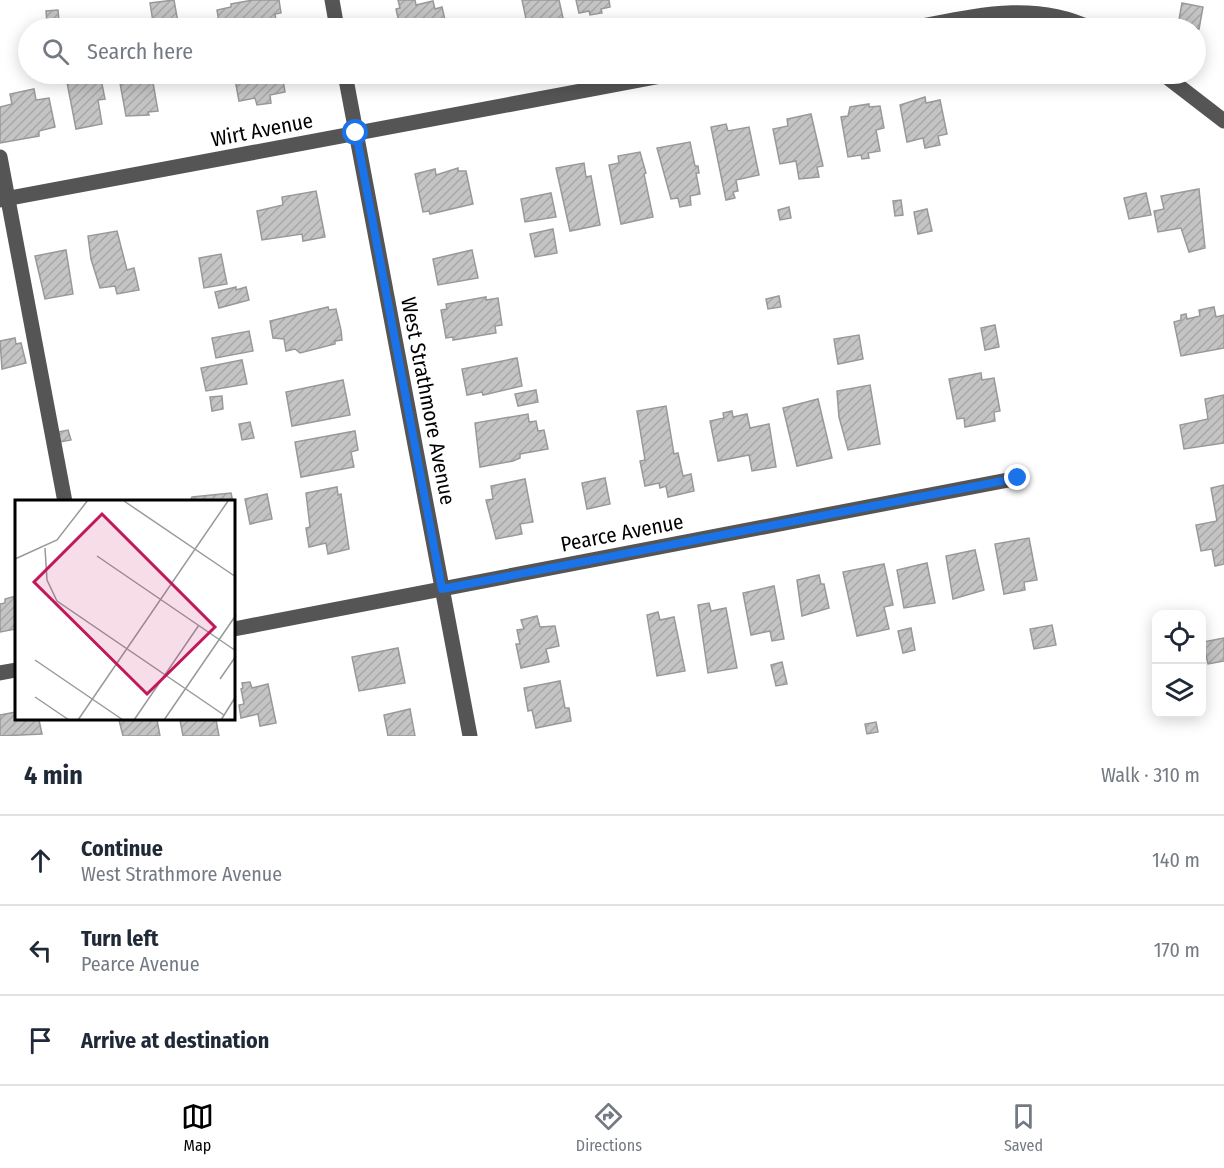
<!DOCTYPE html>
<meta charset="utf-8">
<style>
:root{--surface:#fff;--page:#f6f6f7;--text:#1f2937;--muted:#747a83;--line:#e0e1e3;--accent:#000}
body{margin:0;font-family:"Fira Sans Condensed",sans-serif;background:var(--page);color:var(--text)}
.controls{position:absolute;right:18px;bottom:18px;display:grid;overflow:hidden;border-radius:12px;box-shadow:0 3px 15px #0003}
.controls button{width:54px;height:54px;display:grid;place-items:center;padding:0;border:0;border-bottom:2px solid var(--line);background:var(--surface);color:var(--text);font:30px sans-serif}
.stop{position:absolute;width:18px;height:18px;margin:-14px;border:4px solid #1a73e8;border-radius:50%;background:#fff}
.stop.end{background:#1a73e8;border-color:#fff;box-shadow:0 2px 6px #0008}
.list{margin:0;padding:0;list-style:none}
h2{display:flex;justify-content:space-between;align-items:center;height:78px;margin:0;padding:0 24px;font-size:26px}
h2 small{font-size:20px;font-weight:400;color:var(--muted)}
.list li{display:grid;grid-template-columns:39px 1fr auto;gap:18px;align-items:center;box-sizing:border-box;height:90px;padding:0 24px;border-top:2px solid var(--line)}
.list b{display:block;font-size:22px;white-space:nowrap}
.list p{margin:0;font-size:20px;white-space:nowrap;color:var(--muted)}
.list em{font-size:20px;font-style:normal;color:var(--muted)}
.icon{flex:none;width:33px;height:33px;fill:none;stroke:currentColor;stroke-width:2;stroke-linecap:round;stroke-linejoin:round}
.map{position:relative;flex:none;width:1224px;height:736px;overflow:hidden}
.search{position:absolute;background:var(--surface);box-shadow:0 3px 15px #0003;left:18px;right:18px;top:18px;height:66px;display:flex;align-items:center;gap:15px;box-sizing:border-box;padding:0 21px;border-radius:33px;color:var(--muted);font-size:22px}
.sheet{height:348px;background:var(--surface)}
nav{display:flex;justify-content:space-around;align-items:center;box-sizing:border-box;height:84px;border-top:2px solid var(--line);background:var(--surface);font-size:16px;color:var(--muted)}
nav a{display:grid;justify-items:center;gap:3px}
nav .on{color:var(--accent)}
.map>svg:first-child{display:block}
.building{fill:url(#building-hatch);stroke:#999;stroke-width:1.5}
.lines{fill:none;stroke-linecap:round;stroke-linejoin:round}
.minor{stroke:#555;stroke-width:15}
.route{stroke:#1a73e8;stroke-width:8}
.labels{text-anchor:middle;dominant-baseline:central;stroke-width:5;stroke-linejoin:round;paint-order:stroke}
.street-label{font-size:21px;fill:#000;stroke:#fff}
.inset-road{fill:none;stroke:#999;stroke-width:1.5}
.view{fill:#c2185b;fill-opacity:0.15;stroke:#c2185b;stroke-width:3}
.inset-edge{fill:none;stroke:#000;stroke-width:3}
</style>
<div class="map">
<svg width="1224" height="736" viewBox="0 0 1224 736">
<defs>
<pattern id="building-hatch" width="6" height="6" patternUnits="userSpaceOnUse" patternTransform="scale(1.5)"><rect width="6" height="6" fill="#c4c4c4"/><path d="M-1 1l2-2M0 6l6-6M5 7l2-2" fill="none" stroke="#a7a7a7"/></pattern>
</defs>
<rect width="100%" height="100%" fill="#fff"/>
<g class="building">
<path d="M174 0 179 28H154L150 3Z"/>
<path d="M253 0H279L281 13 275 14 277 28H220L217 10 231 7V4Z"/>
<path d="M398 0H415L416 5 433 1 435 9 442 7 445 20 437 22 438 28 451 25 452 28H387L386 25 399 22 396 9 400 8Z"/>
<path d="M522 0H559L563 18 552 20 553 28H528Z"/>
<path d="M576 0H609L610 7 601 9 602 13 590 15 589 11 579 13Z"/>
<path d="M1182 3 1203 7 1199 29 1178 25Z"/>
<path d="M58 10 59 21 47 23 46 11Z"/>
<path d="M71 74H100L105 99 98 100 102 124 76 129 66 77 72 76Z"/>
<path d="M234 74H282L285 92 270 95 271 103 257 105 255 98 239 101Z"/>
<path d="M152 77 158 111 148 112 149 115 126 116 120 83Z"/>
<path d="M34 89 36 100 49 98 55 127 39 131V136L0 143V107L12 104 10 94Z"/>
<path d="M925 97 926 103 940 100 947 134 938 136 940 145 925 148 923 138 907 142 900 105Z"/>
<path d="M869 104V107L880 106 884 128 876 130 880 151 868 153 869 158 862 159 861 155 848 157 841 117 848 116 850 107Z"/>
<path d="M811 114 823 166 817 167 819 177 799 179 796 161 780 164 773 129 788 126 787 119Z"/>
<path d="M726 124 728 131 749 127 759 175 736 180 738 191 733 192 735 198 726 200 711 127Z"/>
<path d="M690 142 695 166H698L699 173H696L700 194 690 196 691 205 680 207 678 198 671 199 657 148Z"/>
<path d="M640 152 646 173 644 174 653 217 621 224 609 165 619 163 618 156Z"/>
<path d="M584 163 586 177 591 176 600 225 570 231 556 168Z"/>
<path d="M458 168V171H466L473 204 430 214 429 211 423 212 415 174 435 169 436 175Z"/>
<path d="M1199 189 1205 248 1189 252 1181 228 1158 232 1154 211 1164 209 1161 196Z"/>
<path d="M316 191 325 237 303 241 302 234 262 240 257 211 283 205 282 197Z"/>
<path d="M551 193 556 217 525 222 521 199Z"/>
<path d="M1146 193 1151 215 1129 219 1124 198Z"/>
<path d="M901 200 903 215 895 216 893 201Z"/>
<path d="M789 207 791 218 780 220 778 210Z"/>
<path d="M927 209 932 231 918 234 914 212Z"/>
<path d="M553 229 557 253 535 257 530 234Z"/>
<path d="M117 231 127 270 134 268 139 290 117 294 115 286 100 288 91 259 88 236Z"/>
<path d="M66 250 73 294 45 299 35 256Z"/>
<path d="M472 250 478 278 438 285 433 259Z"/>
<path d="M221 254 227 284 204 288 199 258Z"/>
<path d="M236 287V290L246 287 249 300 219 308 215 292Z"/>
<path d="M779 296 781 307 768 309 766 299Z"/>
<path d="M486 297V300L498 298 502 325 495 326 496 333 453 340V337L446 338 441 310 447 309 446 304Z"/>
<path d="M328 307 329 310 336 309 341 330 342 340 335 341V344L300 353 295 349 286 351 284 339 273 338 270 321Z"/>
<path d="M1214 307 1216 317 1224 315V348L1181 356 1174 322 1181 320V315L1186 314 1187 319 1200 316 1199 310Z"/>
<path d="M995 325 999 347 985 350 981 328Z"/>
<path d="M249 331 253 351 216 358 212 338Z"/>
<path d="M859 335 863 359 838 364 834 339Z"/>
<path d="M15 338 16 344 21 343 26 363 2 369 0 341Z"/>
<path d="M517 358 522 386 483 395 482 392 467 395 462 369Z"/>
<path d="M242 360 247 384 206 391 201 368Z"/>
<path d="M981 373 982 380 994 378 1000 411 994 412 995 421 965 427 964 418 957 419 949 379Z"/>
<path d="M343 380 350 415 292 426 286 392Z"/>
<path d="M870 385 880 444 848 450 839 417 837 391Z"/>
<path d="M536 390 538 402 518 406 515 394Z"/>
<path d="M1224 395V443L1184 449 1180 425 1208 419 1205 399Z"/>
<path d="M222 396 223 409 212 411 210 397Z"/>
<path d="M818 399 832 458 797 466 783 408Z"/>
<path d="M666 406 674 454 678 453 683 476 691 474 694 491 668 497 666 486 660 488 659 483 645 486 640 461 645 460 637 411Z"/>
<path d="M732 411 733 417 747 414 750 428 769 424 776 467 752 471 749 455 718 461 710 421 724 418 723 413Z"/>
<path d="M528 414 529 422 536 421 538 431 544 430 548 449 520 454V458L513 461 480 467 475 423Z"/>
<path d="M250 422 254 438 242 440 239 424Z"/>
<path d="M68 430 71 440 60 442 58 432Z"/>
<path d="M355 431 358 450 351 452 354 467 301 477 295 442Z"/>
<path d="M605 478 610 504 587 509 582 483Z"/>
<path d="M525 479 533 522 520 524 522 534 496 539 486 500 493 499 491 486Z"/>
<path d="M1224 485V564L1215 566 1212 549 1201 551 1196 525 1217 521 1211 488Z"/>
<path d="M337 487 338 495 341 494 349 549 328 554 326 543 309 547 306 528 310 527 306 493Z"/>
<path d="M231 493 233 502H190L192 497Z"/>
<path d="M267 494 272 519 250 524 245 499Z"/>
<path d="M1029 538 1037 580 1024 582 1025 590 1004 594 995 544Z"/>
<path d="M975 550 984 590 953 599 946 556Z"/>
<path d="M927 563 935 603 904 608 897 570Z"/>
<path d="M884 564 893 605 884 607 889 629 857 636 843 572Z"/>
<path d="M819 575 821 584H824L829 608 802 616 797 580Z"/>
<path d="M774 586 784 639 772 641 770 631 751 635 743 593Z"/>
<path d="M16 596V629L0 632V604L5 603V599Z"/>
<path d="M709 603 711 611 726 608 737 668 708 673 698 605Z"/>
<path d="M658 612 660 620 674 617 685 671 657 676 647 615Z"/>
<path d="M537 616 540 627 555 626 559 646 546 649 549 662 521 668 516 644H520L517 630 524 629 521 620Z"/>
<path d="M1052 625 1056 645 1034 649 1030 629Z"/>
<path d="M911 628 915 650 903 653 898 631Z"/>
<path d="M1224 638V661L1208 664 1203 642Z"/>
<path d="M398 648 405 683 359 691 352 657Z"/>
<path d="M782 662 787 684 776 686 771 665Z"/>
<path d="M560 681 565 708H569L571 721 536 728 532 710 528 711 524 688Z"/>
<path d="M250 682 252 688 268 684 276 723 260 726 258 714 241 718 239 705 244 704 241 689 243 688 242 683Z"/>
<path d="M410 709 415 736H388L384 715Z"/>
<path d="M16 712V720H39L42 734 0 736V715Z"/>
<path d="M119 720H157L160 736H123Z"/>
<path d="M180 720H216L219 736H183Z"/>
<path d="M876 722 878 732 867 734 865 724Z"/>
</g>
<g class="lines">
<g class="minor">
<path d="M332 0 337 28"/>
<path d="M911 28C971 17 1032 0 1090 28"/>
<path d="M345 74 470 736"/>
<path d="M1163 74 1224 121"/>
<path d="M0 157 65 502"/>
<path d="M0 200 672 74"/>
<path d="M234 629 1018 478"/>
<path d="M0 673 16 670"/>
</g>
</g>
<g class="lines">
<path class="route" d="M356 133 442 589 1018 478"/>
</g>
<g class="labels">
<g class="street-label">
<text transform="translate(262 130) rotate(-11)">Wirt Avenue</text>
<text transform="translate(428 401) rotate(79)">West Strathmore Avenue</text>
<text transform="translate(622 533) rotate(-11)">Pearce Avenue</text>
</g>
</g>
<g transform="translate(15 500)">
<rect width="220" height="220" fill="#fff"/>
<path class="inset-road" d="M109 1 221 77M30 48 32 80 42 101 209 215M82 56 221 151M0 59 42 40 73 0M20 160 108 220M205 179 221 156M20 197 54 220M63 220 213 1M119 220 184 125M149 220 221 115M206 220 221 196"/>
<path class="view" d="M87 14 200 127 132 194 19 82Z"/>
<rect width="220" height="220" class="inset-edge"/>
</g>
</svg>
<div class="controls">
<button><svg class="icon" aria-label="locate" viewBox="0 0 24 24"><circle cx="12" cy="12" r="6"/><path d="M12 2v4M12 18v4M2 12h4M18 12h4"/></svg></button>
<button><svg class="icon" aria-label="layers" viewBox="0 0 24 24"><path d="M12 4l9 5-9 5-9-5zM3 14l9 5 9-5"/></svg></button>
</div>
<div class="stop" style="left:356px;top:133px"></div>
<div class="stop end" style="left:1018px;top:478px"></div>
<div class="search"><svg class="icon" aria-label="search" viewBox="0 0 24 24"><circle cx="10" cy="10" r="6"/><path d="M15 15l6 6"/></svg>Search here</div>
</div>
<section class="sheet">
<h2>4 min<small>Walk · 310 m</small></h2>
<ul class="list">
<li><svg class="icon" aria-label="ahead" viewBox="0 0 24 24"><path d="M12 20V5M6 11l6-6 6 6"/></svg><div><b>Continue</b><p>West Strathmore Avenue</p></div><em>140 m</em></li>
<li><svg class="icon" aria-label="left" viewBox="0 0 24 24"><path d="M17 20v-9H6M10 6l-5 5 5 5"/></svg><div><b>Turn left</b><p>Pearce Avenue</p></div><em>170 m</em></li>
<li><svg class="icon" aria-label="arrive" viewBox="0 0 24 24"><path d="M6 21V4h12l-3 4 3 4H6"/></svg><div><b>Arrive at destination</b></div></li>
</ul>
</section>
<nav>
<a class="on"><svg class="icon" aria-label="map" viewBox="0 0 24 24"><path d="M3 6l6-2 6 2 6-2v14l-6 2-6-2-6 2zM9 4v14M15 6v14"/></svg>Map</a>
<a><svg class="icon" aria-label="directions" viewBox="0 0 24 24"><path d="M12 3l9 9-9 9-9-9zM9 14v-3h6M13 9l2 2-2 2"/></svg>Directions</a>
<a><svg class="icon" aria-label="saved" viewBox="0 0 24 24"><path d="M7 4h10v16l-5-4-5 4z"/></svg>Saved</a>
</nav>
